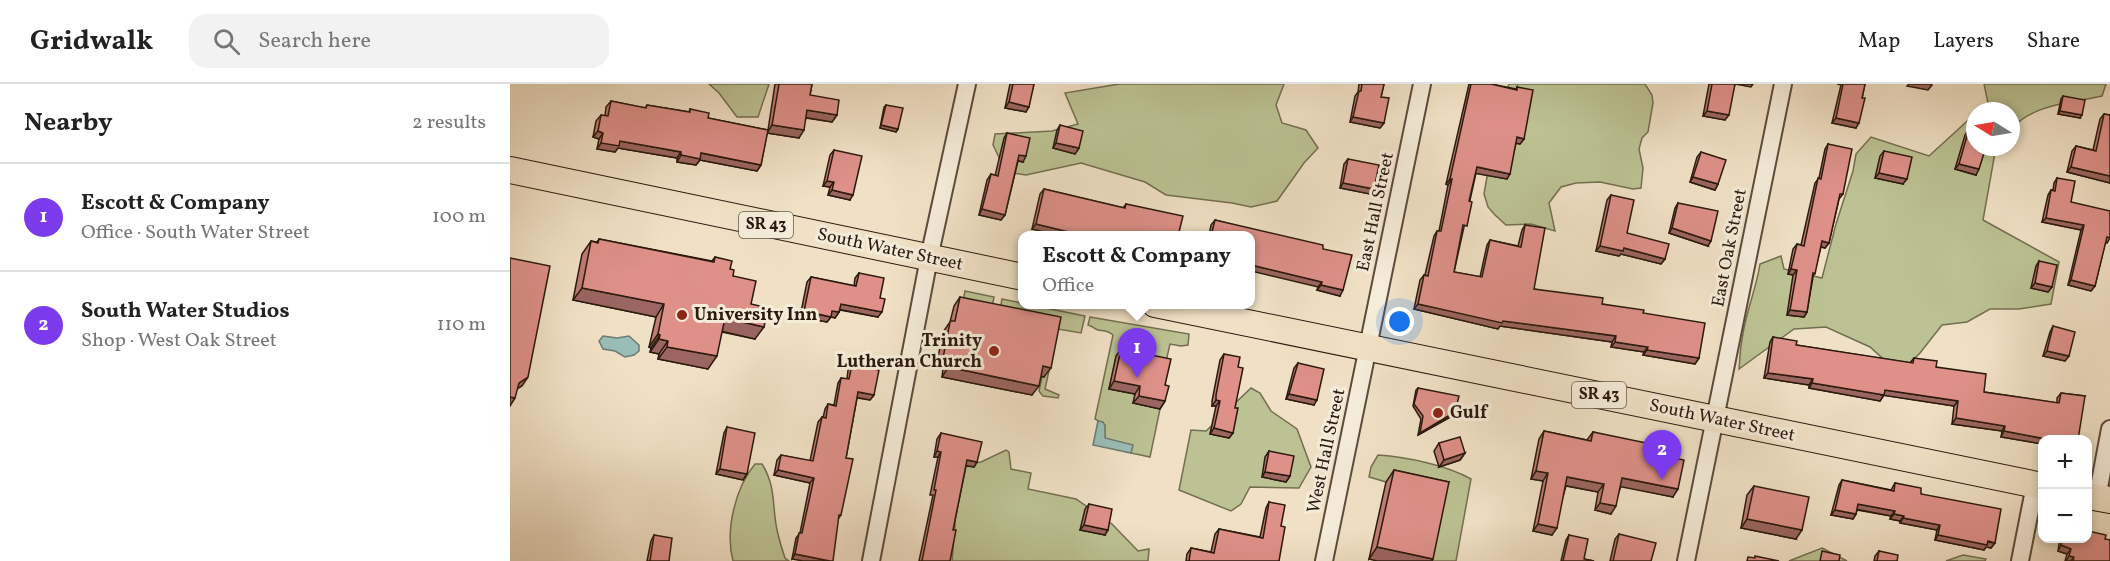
<!DOCTYPE html>
<meta charset="utf-8">
<style>
:root{--surface:#fff;--page:#f2f2f2;--text:#222;--muted:#767676;--line:#e0e0e0;--accent:#7c3aed}
body{margin:0;font-family:Vollkorn,serif;background:var(--page);color:var(--text)}
.controls{position:absolute;right:18px;bottom:18px;display:grid;overflow:hidden;border-radius:12px;box-shadow:0 3px 9px #0003}
.controls button{width:54px;height:54px;display:grid;place-items:center;padding:0;border:0;border-bottom:2px solid var(--line);background:var(--surface);color:var(--text);font:30px sans-serif}
.compass{position:absolute;left:1456px;top:18px;width:54px;height:54px;border-radius:50%;background:var(--surface);box-shadow:0 3px 9px #0003;rotate:281deg}
.you{position:absolute;left:890px;top:238px;width:21px;height:21px;margin:-15px;border:4px solid #fff;border-radius:50%;background:#1a73e8;box-shadow:0 0 0 9px #1a73e833}
.badge{display:grid;place-items:center;width:39px;height:39px;border-radius:50%;background:var(--accent);color:#fff;font-size:20px;font-weight:700}
.pin{position:absolute;translate:-50% -50px;filter:drop-shadow(0 2px 3px #0008)}
.pin::after{content:'';position:absolute;top:32px;width:21px;height:18px;background:inherit;clip-path:polygon(0 0,100% 0,50% 100%)}
.popup{position:absolute;left:508px;top:147px;width:237px;height:78px;box-sizing:border-box;display:grid;place-content:center;border-radius:12px;background:var(--surface);filter:drop-shadow(0 2px 4px #0005);font-size:20px;white-space:nowrap;color:var(--muted)}
.popup b{font-size:22px;color:var(--text)}
.popup::after{content:'';position:absolute;left:50%;top:100%;margin-left:-12px;border:12px solid transparent;border-top-color:var(--surface)}
.list{margin:0;padding:0;list-style:none}
h2{display:flex;justify-content:space-between;align-items:center;height:78px;margin:0;padding:0 24px;font-size:26px}
h2 small{font-size:20px;font-weight:400;color:var(--muted)}
.list li{display:grid;grid-template-columns:39px 1fr auto;gap:18px;align-items:center;box-sizing:border-box;height:108px;padding:0 24px;border-top:2px solid var(--line)}
.list b{display:block;font-size:22px;white-space:nowrap}
.list p{margin:0;font-size:20px;white-space:nowrap;color:var(--muted)}
.list em{font-size:20px;font-style:normal;color:var(--muted)}
.icon{flex:none;width:33px;height:33px;fill:none;stroke:currentColor;stroke-width:2;stroke-linecap:round;stroke-linejoin:round}
.map{position:relative;flex:none;width:1600px;height:477px;overflow:hidden}
header{display:flex;align-items:center;gap:36px;box-sizing:border-box;height:84px;padding:0 30px;background:var(--surface);border-bottom:2px solid var(--line)}
header strong{font-size:28px}
nav{display:flex;gap:33px;margin-inline-start:auto;font-size:21px}
.search{width:420px;height:54px;background:var(--page);display:flex;align-items:center;gap:15px;box-sizing:border-box;padding:0 21px;border-radius:18px;color:var(--muted);font-size:22px}
main{display:flex}
aside{flex:1;background:var(--surface)}
.map>svg:first-child{display:block}
.green{fill:#bcc293;stroke:#736e50;stroke-width:1.5}
.water{fill:#9abdb7;stroke:#6d7b73;stroke-width:1.5}
.lines{fill:none;stroke-linecap:round;stroke-linejoin:round}
.street-casing{stroke:#5c4b3c;stroke-width:20}
.primary-casing{stroke:#2a190e;stroke-width:28}
.street{stroke:#f5ecda;stroke-width:16}
.primary{stroke:#f0e1c6;stroke-width:26}
.wall{fill:#bf7c76;stroke:#2a190e;stroke-width:1.5}
.shaded-wall{fill:#9b6560;stroke:#2a190e;stroke-width:1.5}
.building{fill:#de9089;stroke:#2a190e;stroke-width:1.5}
.poi-dot{fill:#8f2418;stroke:#f5ecda;stroke-width:2}
.labels{text-anchor:middle;dominant-baseline:central;stroke-width:6;stroke-linejoin:round;paint-order:stroke}
.shield{fill:#f5ecda;stroke:#67584b;stroke-width:1.5}
.shield-label{font-size:16px;font-weight:bold;fill:#2a190e}
.street-label{font-size:18px;fill:#2a190e;stroke:#f5ecda}
.poi-label{font-size:18px;font-weight:bold;fill:#2a190e;stroke:#f5ecda;text-anchor:start}
</style>
<header>
<strong>Gridwalk</strong>
<div class="search"><svg class="icon" aria-label="search" viewBox="0 0 24 24"><circle cx="10" cy="10" r="6"/><path d="M15 15l6 6"/></svg>Search here</div>
<nav><a>Map</a><a>Layers</a><a>Share</a></nav>
</header>
<main>
<aside>
<h2>Nearby<small>2 results</small></h2>
<ul class="list">
<li><span class="badge">1</span><div><b>Escott &amp; Company</b><p>Office · South Water Street</p></div><em>100 m</em></li>
<li><span class="badge">2</span><div><b>South Water Studios</b><p>Shop · West Oak Street</p></div><em>110 m</em></li>
</ul>
</aside>
<div class="map">
<svg width="1600" height="477" viewBox="0 0 1600 477">
<rect width="100%" height="100%" fill="#f0e1c6"/>
<filter id="stains"><feTurbulence type="fractalNoise" baseFrequency=".00333" numOctaves="4"/><feColorMatrix values="0 0 0 0 .2 0 0 0 0 .09 0 0 0 0 .02 0 0 0 .5 -.17"/></filter>
<radialGradient id="worn" r=".72"><stop offset=".6" stop-color="#630" stop-opacity="0"/><stop offset="1" stop-color="#630" stop-opacity=".3"/></radialGradient>
<g class="green">
<path d="M199 0H259L248 33H227L209 9Z"/>
<path d="M609 0H774L766 21 772 39 796 46 808 64 794 79 767 117 741 123 722 119 656 111 635 98 571 79 516 91 496 88 483 61 485 50 542 47 568 40 555 9Z"/>
<path d="M999 0H1135L1142 11 1143 19 1138 48 1132 54 1129 65 1133 84 1131 104 1123 105 1090 98 1066 99 1051 103 1039 119 1045 147 1021 140 996 141 985 131 978 123 974 110 986 41Z"/>
<path d="M1474 0H1596L1592 12C1560 19 1524 20 1501 45V27H1469L1478 19Z"/>
<path d="M1465 30V63H1486L1473 136 1549 178 1541 220 1509 225H1480L1457 238 1432 241 1410 269 1392 287 1380 281 1360 263 1316 243 1284 245 1229 285C1230 275 1230 265 1232 256 1235 230 1246 206 1250 180L1271 172 1274 185 1312 194 1326 140 1343 87 1346 70 1361 53 1419 72Z"/>
<path d="M455 207 484 213 481 229 452 222Z"/>
<path d="M492 215 575 232 571 249 548 245 535 305 549 311 548 314 533 312 529 307 532 293H534L489 231Z"/>
<path d="M580 233 679 250 678 261 671 262 660 260 655 282 606 273 599 305 625 310 624 319 650 325 640 373 621 369 622 361 595 355V341L585 335 603 251C598 246 594 247 588 246 585 245 582 242 578 241Z"/>
<path d="M741 304 750 309 761 327 787 345 801 383 789 404 740 403 731 420 721 427 669 406 681 346 696 347Z"/>
<path d="M496 366 499 368 501 385 521 389 518 405 566 415 602 440 628 467 639 465 638 477H442L445 442 443 383 471 378Z"/>
<path d="M868 371C897 373 936 381 961 395L946 477H917L876 398 859 393 861 383Z"/>
<path d="M245 380H252C266 402 262 422 267 446 269 455 272 465 275 474L279 477H223C215 447 225 404 245 380Z"/>
<path d="M1312 464 1337 477H1279Z"/>
<path d="M1453 471 1476 475 1475 477H1436Z"/>
</g>
<g class="water">
<path d="M93 252 107 254 119 252 129 261V267L124 271 115 273 105 267 93 265 89 257Z"/>
<path d="M588 337 593 338 595 342V354L623 361 621 369 583 361Z"/>
</g>
<g class="lines">
<g class="street-casing">
<g id="street">
<path d="M1587 414 1600 345"/>
<path d="M361 477 419 174 457 0"/>
<path d="M814 477 912 0"/>
<path d="M1176 477 1273 0"/>
<path d="M1510 477 1525 401"/>
</g>
</g>
<g class="primary-casing">
<g id="primary">
<path d="M0 86 513 193"/>
<path d="M645 220 1532 402"/>
<path d="M1578 412 1600 416"/>
</g>
</g>
<use href="#street" class="street"/>
<use href="#primary" class="primary"/>
</g>
<g class="wall">
<path d="M265 0H302L300 11 327 31 322 38 296 34 289 54 257 49 251 81 247 87 190 76 186 81 167 78V74L108 64 105 68 87 65 89 55 83 53 86 37 91 31 95 32 96 23 101 17 135 24 137 21 179 28 180 25 198 34 258 46Z"/>
<path d="M500 0H524L516 28 495 24Z"/>
<path d="M849 0H874L871 13 874 39 870 44 840 38 845 12 848 8Z"/>
<path d="M959 0H981L1006 5 1007 3 1014 55 1010 60 1006 59 997 95 966 89 944 188 970 193 977 161 980 156 1008 162 1012 146 1015 141 1024 205 1133 229 1189 274 1185 280 1133 271 1134 268 1101 263 1102 258 990 242 988 245 904 225 910 196 914 191H915L924 152 927 147H929L938 101 936 100Z"/>
<path d="M1199 0H1225L1215 36 1193 32Z"/>
<path d="M1327 0H1355L1346 44 1322 39 1331 1Z"/>
<path d="M1553 12 1570 34 1548 30 1551 15Z"/>
<path d="M376 21 388 45 386 48 370 44 374 23Z"/>
<path d="M1594 30 1600 31V99L1557 88 1562 67 1566 62 1583 66 1590 35Z"/>
<path d="M550 41 569 64 565 70 543 64 547 46Z"/>
<path d="M1459 45 1466 91 1445 85 1455 51Z"/>
<path d="M497 49 513 78 508 77 495 131 491 136 469 131 477 96 481 90 485 92 494 54Z"/>
<path d="M1318 60 1333 110 1329 115 1319 159 1315 164 1311 163 1303 193 1297 228 1294 233 1277 231 1283 191 1278 190 1283 165 1287 160 1291 161 1305 99 1309 94 1315 65Z"/>
<path d="M324 66 340 116 318 111 320 103 313 102 320 71Z"/>
<path d="M1374 67 1393 100 1365 94 1370 72Z"/>
<path d="M1191 68 1208 100 1205 106 1180 98 1187 73Z"/>
<path d="M838 75 864 105 860 110 830 104 834 80Z"/>
<path d="M1547 94 1561 118 1600 154 1597 159H1595L1585 202 1581 207 1558 201 1571 146 1532 138 1538 111 1541 106H1543L1544 99Z"/>
<path d="M534 105 613 124 616 120 668 152 522 145 530 110Z"/>
<path d="M1101 111 1117 149 1155 175 1151 180 1111 170 1109 172 1086 167 1097 116Z"/>
<path d="M1168 119 1198 162 1159 149 1165 124Z"/>
<path d="M705 136 813 165 830 212 807 206 808 203 741 152H699L701 141Z"/>
<path d="M89 155 202 177 205 173 220 185 223 192 241 220 245 255 212 248 198 285 148 275 149 270 140 268 141 264 139 263 146 233 63 216 72 170 81 157 87 158Z"/>
<path d="M1529 177 1542 203 1538 208 1521 204 1526 182Z"/>
<path d="M349 189 370 214 368 233 330 226 329 228 325 234 321 233 317 238 290 233 297 198 301 193 344 202 345 194Z"/>
<path d="M450 213 534 293 531 292 522 311 432 293 433 284 426 283 433 248 440 238 444 222Z"/>
<path d="M1543 242 1559 272 1555 277 1533 272 1540 248Z"/>
<path d="M1263 253 1286 261 1400 279 1404 274 1426 283 1474 308 1547 319V314L1551 309 1575 312 1533 356V360L1491 353 1492 347 1442 340 1444 322 1374 311 1370 317 1299 304V301L1254 294 1260 258Z"/>
<path d="M611 265 655 301V317L650 325 623 319 625 310 599 305 606 272Z"/>
<path d="M714 270 728 283 723 349 719 354 700 350 706 322H702V317L710 276Z"/>
<path d="M788 279 804 321 776 315 784 284Z"/>
<path d="M342 281 364 311 360 316 347 314 336 374 331 431 328 435 282 475 286 454 290 449 300 399 264 391 267 376 271 371 300 377 308 338 312 333 313 334 315 325 318 320 324 321 328 299 331 294 337 295 338 286Z"/>
<path d="M908 304 945 328 944 331 908 351 911 335 903 322 906 306Z"/>
<path d="M217 343 237 390 233 396 206 390 214 349Z"/>
<path d="M1034 347 1077 356 1083 348 1149 371 1163 413 1111 402 1101 430 1085 426 1088 408 1056 402 1042 451 1023 447 1033 397 1021 395 1029 355Z"/>
<path d="M431 349 467 378 464 383 456 382 443 446 440 477H409L423 411H420L428 373H424L427 355Z"/>
<path d="M929 359 955 369 950 376 929 383 924 367Z"/>
<path d="M759 367 780 392 776 398 752 393 755 373Z"/>
<path d="M884 386 939 398 859 475 876 398Z"/>
<path d="M1332 396 1381 406 1385 399 1411 410 1485 459 1481 464 1476 463 1474 466 1425 456 1427 446 1390 439V437L1380 435 1381 432 1347 426 1346 430 1343 435 1321 431 1329 401Z"/>
<path d="M1244 402 1286 455 1231 444 1237 411Z"/>
<path d="M759 418 771 442 769 477H676L677 470 681 464 701 468 705 450 709 445 750 453 756 424Z"/>
<path d="M579 420 595 451 570 446 575 425Z"/>
<path d="M1109 450 1141 477H1100L1105 455Z"/>
<path d="M144 451 159 477H137L141 457Z"/>
<path d="M1059 451 1074 475 1084 477H1051L1056 456Z"/>
<path d="M1550 454 1595 455 1600 477H1555L1557 470 1548 467Z"/>
<path d="M1369 467 1387 477H1364L1365 472Z"/>
</g>
<g class="shaded-wall">
<path d="M1225 0H1243L1241 3Z"/>
<path d="M1399 0H1419L1422 1 1418 6 1397 2Z"/>
<path d="M499 18 519 23 516 28 495 24Z"/>
<path d="M297 26 327 31 322 38 292 33Z"/>
<path d="M1197 27 1219 31 1215 36 1193 32Z"/>
<path d="M1550 27 1572 31 1570 34 1548 30Z"/>
<path d="M843 33 874 39 870 44 840 38Z"/>
<path d="M1326 34 1349 39 1346 44 1322 39Z"/>
<path d="M262 41 294 46 289 54 257 49Z"/>
<path d="M371 41 388 45 386 48 370 44Z"/>
<path d="M88 47 93 49 89 55 83 53Z"/>
<path d="M1007 53 1014 55 1010 60 1004 59Z"/>
<path d="M110 57 171 68 167 74 108 64 105 68 87 65 91 59Z"/>
<path d="M546 59 569 64 565 70 543 64Z"/>
<path d="M191 69 251 81 247 87 190 76 186 81 167 78 171 71Z"/>
<path d="M509 71 516 72 513 78 506 76Z"/>
<path d="M1449 80 1469 85 1466 91 1445 85Z"/>
<path d="M967 83 1000 90 997 95 963 89Z"/>
<path d="M1561 83 1600 92V99L1557 88Z"/>
<path d="M1369 89 1397 95 1393 100 1365 94Z"/>
<path d="M1183 93 1208 100 1205 106 1180 98Z"/>
<path d="M940 95H942L938 101 936 100Z"/>
<path d="M317 97 324 98 320 103 313 102Z"/>
<path d="M833 99 864 105 860 110 830 104Z"/>
<path d="M322 106 343 111 340 116 318 111Z"/>
<path d="M472 125 495 131 491 136 469 131Z"/>
<path d="M1536 134 1574 141 1571 146 1532 138Z"/>
<path d="M526 140 575 152H550L522 145Z"/>
<path d="M1162 144 1201 157 1198 162 1159 149Z"/>
<path d="M1312 157 1319 159 1315 164 1309 162Z"/>
<path d="M1090 162 1114 164 1155 175 1151 180 1111 170 1109 172 1086 167Z"/>
<path d="M741 181 812 198 808 203 741 187Z"/>
<path d="M1281 185 1287 186 1283 191 1278 190Z"/>
<path d="M1561 196 1585 202 1581 207 1558 201Z"/>
<path d="M1525 199 1542 203 1538 208 1521 204Z"/>
<path d="M811 201 833 206 830 212 807 206Z"/>
<path d="M72 204 154 220 146 233 63 216Z"/>
<path d="M331 220 372 228 368 233 327 225Z"/>
<path d="M908 220 993 237 1106 252 1102 258 990 242 988 245 904 225Z"/>
<path d="M1280 226 1297 228 1294 233 1277 231Z"/>
<path d="M294 227 321 233 317 238 290 233Z"/>
<path d="M322 227 329 228 325 234 318 232Z"/>
<path d="M215 234 254 243 245 255 206 246Z"/>
<path d="M148 250 150 251 141 264 139 263Z"/>
<path d="M149 255 158 257 149 270 140 268Z"/>
<path d="M1105 258 1138 263 1134 268 1101 263Z"/>
<path d="M157 263 207 272 198 285 148 275Z"/>
<path d="M1137 266 1189 274 1185 280 1133 271Z"/>
<path d="M1537 267 1559 272 1555 277 1533 272Z"/>
<path d="M433 274 440 275 433 284 426 283Z"/>
<path d="M533 282 541 284 534 293 526 291Z"/>
<path d="M438 283 529 302 522 311 432 293Z"/>
<path d="M1258 289 1303 295 1299 301 1254 294Z"/>
<path d="M18 293 12 302 2 308 9 299Z"/>
<path d="M604 297 630 302 625 310 599 305Z"/>
<path d="M1302 299 1374 311 1370 317 1299 304Z"/>
<path d="M1375 306 1448 317 1444 322 1371 311Z"/>
<path d="M348 308 364 311 360 316 345 313Z"/>
<path d="M779 310 807 316 804 321 776 315Z"/>
<path d="M629 312 655 317 650 325 623 319Z"/>
<path d="M0 313 5 314 0 322Z"/>
<path d="M706 316 710 317 706 322H702Z"/>
<path d="M945 328 944 331 908 351 910 349Z"/>
<path d="M1446 334 1495 342 1492 347 1442 340Z"/>
<path d="M704 344 723 349 719 354 700 350Z"/>
<path d="M1494 347 1541 356H1533V360L1491 353Z"/>
<path d="M427 367 431 368 428 373H424Z"/>
<path d="M955 369 950 376 929 383 934 376Z"/>
<path d="M457 376 467 378 464 383 453 381Z"/>
<path d="M210 385 237 390 233 396 206 390Z"/>
<path d="M268 386 304 394 300 399 264 391Z"/>
<path d="M1026 387 1038 389 1033 397 1021 395Z"/>
<path d="M755 388 780 392 776 398 752 393Z"/>
<path d="M1057 393 1094 400 1088 408 1052 401Z"/>
<path d="M1112 394 1168 405 1163 413 1107 402Z"/>
<path d="M1090 419 1106 422 1101 430 1085 426Z"/>
<path d="M1348 420 1385 427 1381 432 1345 425Z"/>
<path d="M1325 426 1346 430 1343 435 1321 431Z"/>
<path d="M1384 430 1394 432 1390 437 1380 435Z"/>
<path d="M1393 434 1430 441 1427 446 1390 439Z"/>
<path d="M1237 435 1292 446 1286 455 1231 444Z"/>
<path d="M1028 440 1047 444 1042 451 1023 447Z"/>
<path d="M574 441 598 446 595 451 570 446Z"/>
<path d="M1428 451 1485 459 1481 464 1476 463 1474 466 1425 456Z"/>
<path d="M1551 461 1561 465 1557 470 1548 467Z"/>
<path d="M867 463 923 475 922 477H867L859 475Z"/>
<path d="M285 470 320 477H293L282 475Z"/>
<path d="M1559 472 1564 473 1561 477H1556Z"/>
</g>
<g class="building">
<path d="M269 0H302L300 11 329 16 327 31 297 26 294 46 262 41Z"/>
<path d="M503 0H524L519 23 499 18Z"/>
<path d="M852 0H874L871 13 879 14 874 39 843 33 849 7H851Z"/>
<path d="M961 0H981L1007 6V3L1023 6 1014 55 1007 53 1000 90 967 83 959 117 962 118 957 142 953 141 944 188 972 193 980 156 1011 163 1015 141 1035 144 1024 205 1093 214 1092 220 1134 226 1133 229 1195 239 1189 274 1137 266 1138 263 1105 258 1106 252 993 237 992 239 908 220 914 191 918 192 927 147H931L942 95H940Z"/>
<path d="M1202 0H1225L1219 31 1197 27Z"/>
<path d="M1333 0H1355L1352 14H1355L1349 39 1326 34Z"/>
<path d="M1553 12 1575 16 1572 31 1550 27Z"/>
<path d="M101 17 136 24 137 21 180 28V25L199 29 198 34 258 46 251 81 191 69 190 75 171 71V68L110 57 109 62 91 59 93 49 88 47 91 31 98 32Z"/>
<path d="M376 21 393 24 388 45 371 41Z"/>
<path d="M1594 30 1600 31V92L1561 83 1566 62 1586 67Z"/>
<path d="M550 41 573 47 569 64 546 59Z"/>
<path d="M1459 45 1465 47V63H1476L1469 85 1449 80Z"/>
<path d="M497 49 520 54 516 72 509 71 495 131 472 125 481 90 488 92Z"/>
<path d="M1318 60 1342 65 1333 110H1330L1319 159 1312 157 1305 190 1303 189 1297 228 1280 226 1287 186 1281 185 1287 160 1294 162 1308 94 1311 95Z"/>
<path d="M324 66 352 72 343 111 322 106 324 98 317 97Z"/>
<path d="M1374 67 1402 73 1397 95 1369 89Z"/>
<path d="M1191 68 1216 76 1208 100 1183 93Z"/>
<path d="M838 75 869 81 864 105 833 99Z"/>
<path d="M1547 94 1565 97 1561 118 1600 127V154L1597 153 1585 202 1561 196 1574 141 1536 134 1541 106 1545 107Z"/>
<path d="M534 105 615 124 616 120 673 132 668 152H595L591 151V152H575L526 140Z"/>
<path d="M1101 111 1124 116 1117 149 1159 160 1155 175 1114 164 1113 167 1090 162Z"/>
<path d="M1168 119 1208 127 1201 157 1162 144Z"/>
<path d="M705 136 813 161V165L842 171 833 206 811 201 812 198 741 181V152H701Z"/>
<path d="M89 155 204 178 205 173 222 177 220 185 224 186 223 192 246 197 241 220 258 224 254 243 215 234 207 272 157 263 158 257 149 255 150 251 148 250 154 220 72 204 81 157 88 159Z"/>
<path d="M0 174 40 182 18 293 9 299 5 314 0 313Z"/>
<path d="M1529 177 1547 181 1542 203 1525 199Z"/>
<path d="M349 189 374 194 370 214 375 215 372 228 331 220 329 228 322 227 321 233 294 227 301 193 346 202Z"/>
<path d="M450 213 551 233 541 284 533 282 529 302 438 283 440 275 433 274 440 238 441 237H445Z"/>
<path d="M1543 242 1565 248 1559 272 1537 267Z"/>
<path d="M1263 253 1287 257 1286 261 1403 279 1404 274 1427 277 1426 283 1476 290 1474 308 1549 319 1551 309 1575 312 1568 356H1541L1494 347 1495 342 1446 334 1448 317 1375 306 1374 311 1302 299 1303 295 1258 289Z"/>
<path d="M611 265 661 275 655 301 659 302 655 317 629 312 630 302 604 297Z"/>
<path d="M714 270 730 273 728 283 733 284 725 324H728L723 349 704 344 710 317 706 316V311Z"/>
<path d="M788 279 814 285 807 316 779 310Z"/>
<path d="M342 281 369 286 364 311 348 308 336 374 343 375 331 431H329L323 477H320L285 470 289 449H292L304 394 268 386 271 371 303 377 312 333 316 334 318 320 326 322 331 294 339 295Z"/>
<path d="M908 304 949 312 945 328 910 349 913 332 904 320Z"/>
<path d="M217 343 245 349 237 390 210 385Z"/>
<path d="M1034 347 1081 357 1083 348 1151 362 1149 371 1174 376 1168 405 1112 394 1106 422 1090 419 1094 400 1057 393 1047 444 1028 440 1038 389 1026 387Z"/>
<path d="M431 349 472 358 467 378 457 376 443 446H446L440 477H412L426 406H424L431 368 427 367Z"/>
<path d="M950 353 955 369 934 376 929 359Z"/>
<path d="M759 367 784 372 780 392 755 388Z"/>
<path d="M884 386 939 398 923 475 867 463Z"/>
<path d="M1332 396 1384 407 1385 399 1411 404V410L1491 425 1485 459 1478 457 1477 461 1428 451 1430 441 1393 434 1394 432 1384 430 1385 427 1348 420 1346 430 1325 426Z"/>
<path d="M1244 402 1299 413 1292 446 1237 435Z"/>
<path d="M759 418 775 421 771 442 775 443 769 477H679L681 464 704 469 709 445 753 454Z"/>
<path d="M579 420 602 425 598 446 574 441Z"/>
<path d="M1578 447 1596 451 1595 455 1600 456V477H1563L1564 473 1559 472 1561 465 1551 461 1553 454H1578Z"/>
<path d="M1109 450 1146 459 1141 477H1103Z"/>
<path d="M144 451 162 454 159 477H140Z"/>
<path d="M1059 451 1078 455 1074 475 1084 477H1053Z"/>
<path d="M1312 467 1330 471 1329 477H1310Z"/>
<path d="M1369 467 1388 471 1387 477H1367Z"/>
<path d="M1245 472 1269 477H1237L1238 473 1245 474Z"/>
</g>
<g class="poi-dot">
<circle cx="172" cy="231" r="6"/>
<circle cx="484" cy="267" r="6"/>
<circle cx="928" cy="329" r="6"/>
</g>
<g class="labels">
<g class="shield">
<rect x="229" y="128" width="54" height="26" rx="4.5"/>
<rect x="1062" y="298" width="54" height="26" rx="4.5"/>
</g>
<g class="shield-label">
<text x="256" y="141">SR 43</text>
<text x="1089" y="311">SR 43</text>
</g>
<g class="street-label">
<text transform="translate(866 128) rotate(-78)">East Hall Street</text>
<text transform="translate(1220 164) rotate(-79)">East Oak Street</text>
<text transform="translate(380 166) rotate(12)">South Water Street</text>
<text transform="translate(1212 337) rotate(12)">South Water Street</text>
<text transform="translate(817 367) rotate(-78)">West Hall Street</text>
</g>
<g class="poi-label">
<text x="184" y="231">University Inn</text>
<text x="472" y="257" text-anchor="end">Trinity<tspan x="472" dy="21">Lutheran Church</tspan></text>
<text x="940" y="329">Gulf</text>
</g>
</g>
<rect width="100%" height="100%" filter="url(#stains)"/>
<rect width="100%" height="100%" fill="url(#worn)"/>
</svg>
<div class="controls">
<button>+</button>
<button>−</button>
</div>
<svg class="compass" viewBox="-18 -18 36 36"><path d="M0-13l5 13h-10z" fill="#e53935"/><path d="M0 13l5-13h-10z" fill="#767676"/></svg>
<div class="you"></div>
<div class="pin badge" style="left:627px;top:294px">1</div>
<div class="popup"><b>Escott &amp; Company</b>Office</div>
<div class="pin badge" style="left:1152px;top:396px">2</div>
</div>
</main>
